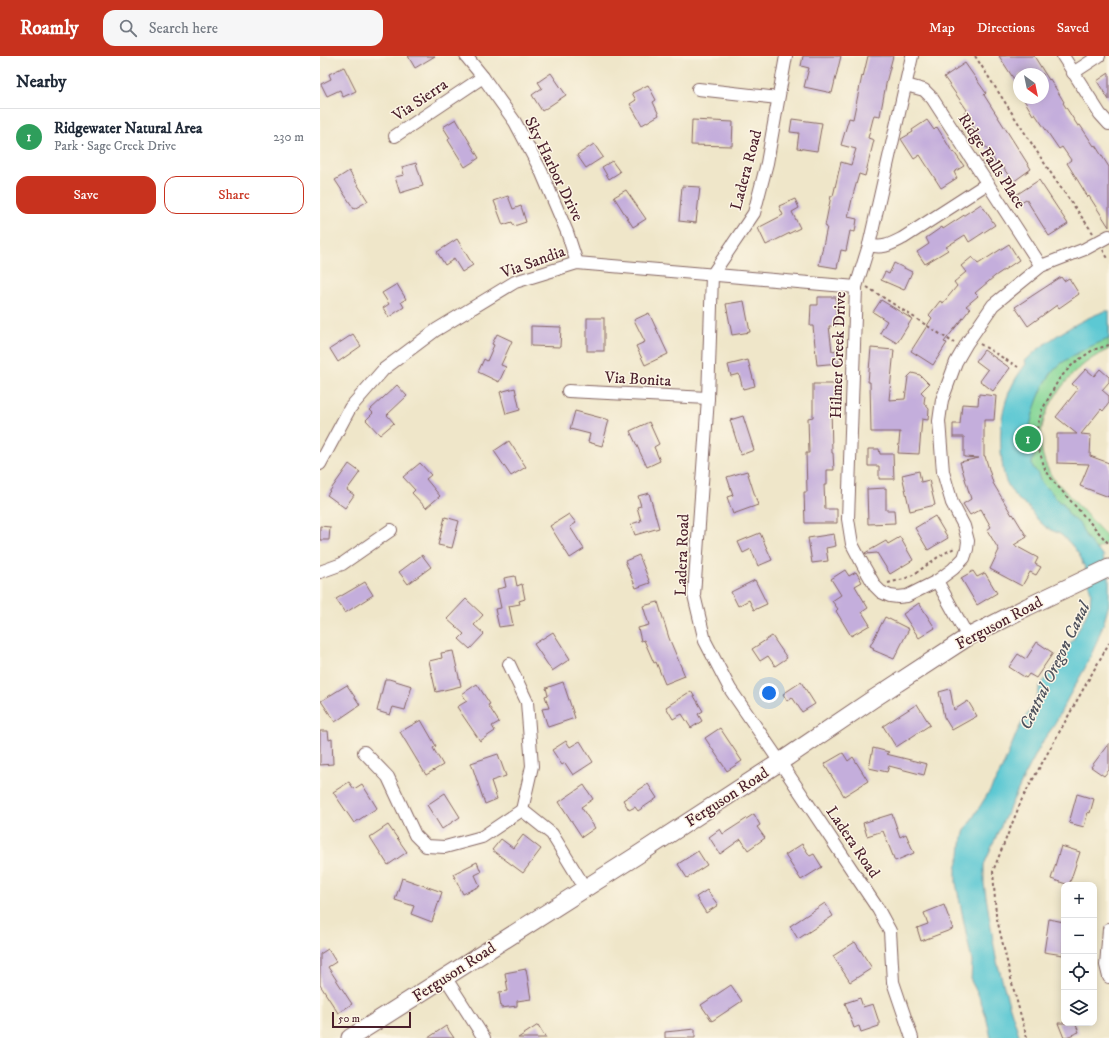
<!DOCTYPE html>
<meta charset="utf-8">
<style>
:root{--surface:#fff;--page:#f6f6f7;--text:#1f2937;--muted:#747a83;--line:#e0e1e3;--accent:#c8321e}
body{margin:0;font-family:"IM FELL DW Pica",serif;background:var(--page);color:var(--text)}
.controls{position:absolute;right:12px;bottom:12px;display:grid;overflow:hidden;border-radius:8px;box-shadow:0 2px 10px #0003}
.controls button{width:36px;height:36px;display:grid;place-items:center;padding:0;border:0;border-bottom:1px solid var(--line);background:var(--surface);color:var(--text);font:20px sans-serif}
.compass{position:absolute;left:693px;top:12px;width:36px;height:36px;border-radius:50%;background:var(--surface);box-shadow:0 2px 10px #0003;rotate:147deg}
.scale{position:absolute;left:12px;bottom:10px;width:79px;box-sizing:border-box;padding-left:4px;border:2px solid #4a1f2b;border-top:0;font-size:11px;line-height:14px;white-space:nowrap;color:#4a1f2b;-webkit-text-stroke:3px #fcf5e5;paint-order:stroke}
.you{position:absolute;left:449px;top:637px;width:14px;height:14px;margin:-10px;border:3px solid #fff;border-radius:50%;background:#1a73e8;box-shadow:0 0 0 6px #1a73e833}
.badge{display:grid;place-items:center;width:26px;height:26px;border-radius:50%;background:var(--accent);color:#fff;font-size:13px;font-weight:700}
.pin{position:absolute;translate:-50% -50%;border:2px solid #fff;box-shadow:0 1px 4px #0006}
.list{margin:0;padding:0;list-style:none}
h2{display:flex;justify-content:space-between;align-items:center;height:52px;margin:0;padding:0 16px;font-size:17px}
h2 small{font-size:13px;font-weight:400;color:var(--muted)}
.list li{display:grid;grid-template-columns:26px 1fr auto;gap:12px;align-items:center;box-sizing:border-box;height:56px;padding:0 16px;border-top:1px solid var(--line)}
.list b{display:block;font-size:15px;white-space:nowrap}
.list p{margin:0;font-size:13px;white-space:nowrap;color:var(--muted)}
.list em{font-size:13px;font-style:normal;color:var(--muted)}
.actions{display:flex;gap:8px;padding:12px 16px}
.actions a{flex:1;padding:9px 0;border:1px solid var(--accent);border-radius:12px;text-align:center;font-size:14px;color:var(--accent)}
.actions .main{background:var(--accent);color:#fff}
.icon{flex:none;width:22px;height:22px;fill:none;stroke:currentColor;stroke-width:2;stroke-linecap:round;stroke-linejoin:round}
.map{position:relative;flex:none;width:789px;height:982px;overflow:hidden}
header{display:flex;align-items:center;gap:24px;box-sizing:border-box;height:56px;padding:0 20px;background:var(--accent);color:#fff}
header strong{font-size:19px}
nav{display:flex;gap:22px;margin-inline-start:auto;font-size:14px}
.search{width:280px;height:36px;background:var(--page);display:flex;align-items:center;gap:10px;box-sizing:border-box;padding:0 14px;border-radius:12px;color:var(--muted);font-size:15px}
main{display:flex}
aside{flex:1;background:var(--surface)}
.map>svg:first-child{display:block}
.green{fill:#86d797;stroke:#687b61}
.water{fill:#5bc8d3;stroke:#52747f}
.building{fill:#c4aedc}
.lines{fill:none;stroke-linecap:round;stroke-linejoin:round}
.street-casing{stroke:#846562;stroke-width:14}
.secondary-casing{stroke:#846562;stroke-width:19}
.path{stroke:#846562;stroke-width:2;stroke-dasharray:3 3;stroke-linecap:butt}
.street{stroke:#fff;stroke-width:12}
.secondary{stroke:#fff;stroke-width:17}
.labels{text-anchor:middle;dominant-baseline:central;stroke-width:3;stroke-linejoin:round;paint-order:stroke}
.street-label{font-size:16px;fill:#4a1f2b;stroke:#fcf5e5}
.water-label{font-size:17px;font-style:italic;fill:#4f525d;stroke:#fcf5e5}
</style>
<header>
<strong>Roamly</strong>
<div class="search"><svg class="icon" aria-label="search" viewBox="0 0 24 24"><circle cx="10" cy="10" r="6"/><path d="M15 15l6 6"/></svg>Search here</div>
<nav><a>Map</a><a>Directions</a><a>Saved</a></nav>
</header>
<main>
<aside>
<h2>Nearby<small></small></h2>
<ul class="list">
<li><span class="badge" style="background:#2e9e5b">1</span><div><b>Ridgewater Natural Area</b><p>Park · Sage Creek Drive</p></div><em>230 m</em></li>
</ul>
<div class="actions"><a class="main">Save</a><a>Share</a></div>
</aside>
<div class="map">
<svg width="789" height="982" viewBox="0 0 789 982">
<rect width="100%" height="100%" fill="#fcf5e5"/>
<filter id="ink" filterUnits="userSpaceOnUse"><feTurbulence type="fractalNoise" baseFrequency=".025" numOctaves="2"/><feDisplacementMap in="SourceGraphic" scale="8" xChannelSelector="R" yChannelSelector="G"/><feConvolveMatrix kernelMatrix="1 2 1 2 8 2 1 2 1" color-interpolation-filters="sRGB"/></filter>
<filter id="wash" filterUnits="userSpaceOnUse"><feTurbulence type="fractalNoise" baseFrequency=".012" numOctaves="4" result="noise"/><feDisplacementMap in="SourceGraphic" scale="16" xChannelSelector="R" yChannelSelector="G"/><feGaussianBlur stdDeviation="0.9" result="paint"/><feColorMatrix in="noise" values="0 0 0 0 0 0 0 0 0 0 0 0 0 0 0 0 0 1.4 0 .05"/><feComposite in="paint" operator="in"/></filter>
<g filter="url(#wash)">
<rect width="100%" height="100%" fill="#efe6c9"/>
<path class="green" d="M789 267V293C766 304 750 318 736 339 718 367 715 392 732 421L789 483V485L770 498 701 411 720 318Z"/>
<path class="water" d="M786 255H789V283C774 288 747 301 736 312 725 322 715 348 712 362 710 369 708 379 712 385 711 390 713 393 714 397 715 401 712 404 712 407 712 412 716 414 718 418 720 425 721 427 726 432H728L739 446 743 447 749 459 760 468 766 481 775 492 784 500 783 502 789 515V548L784 566 776 588 765 612 748 642 733 671 724 683 705 719 679 774 664 809V828L676 902 688 945 700 982H671L666 960 658 938 651 925 652 906 636 827V813L640 799 641 788 645 774 669 736 682 713 697 676 705 661 715 647 720 630 730 617 736 609 754 582 766 559 770 548 771 537 765 510 763 509C763 500 748 484 740 478 737 476 732 475 729 473 725 471 721 467 717 463 713 460 712 455 708 451 706 448 702 446 699 444 694 440 691 434 688 429 684 423 683 413 682 406 678 369 682 338 706 308L705 305C724 286 760 263 786 255Z"/>
<g id="blocks">
<g class="building">
<path d="M88 0H115L95 12Z"/>
<path d="M483 0H521L512 37 484 31 489 12 481 10Z"/>
<path d="M548 0H573L567 23 560 60 554 59 548 82 554 84 545 120 539 118 533 139 528 161 537 163 535 176 530 175 526 195 521 194 517 212 499 209 507 171 505 170 511 140H513L521 106 531 109 536 93 521 89 529 62 533 63 542 20 543 21Z"/>
<path d="M679 0H714L729 24 730 23 744 46 743 47 758 70 760 69 774 90 775 89 789 111V171L769 140 768 141 760 128 747 107 751 104 742 91 739 93 715 58 713 59 703 42H723V18H699V31Z"/>
<path d="M645 7 666 37 664 39 711 113 693 126 682 110 679 112 644 56 647 54 624 21Z"/>
<path d="M24 11 36 35 23 41 20 34 7 40 1 28 11 23 9 18Z"/>
<path d="M231 17 246 39 222 55 212 39 222 32 218 26Z"/>
<path d="M789 17V44L777 25Z"/>
<path d="M328 29 336 44 333 46 339 59 322 69 310 48 316 44 312 37Z"/>
<path d="M136 63 159 102 145 111 128 84 130 82 123 71Z"/>
<path d="M472 63 502 67 497 95 477 92 479 77 470 76Z"/>
<path d="M372 64 413 66 412 90 371 89Z"/>
<path d="M607 64 614 74 617 71 633 97 634 96 644 110 634 116 637 122 621 132 600 99 594 103 581 83 593 76 592 74Z"/>
<path d="M274 88 283 101 266 112 257 99Z"/>
<path d="M292 105 300 116 289 123 282 111Z"/>
<path d="M96 107 103 130 80 137 75 121 84 119 82 111Z"/>
<path d="M29 115 48 145 34 153 15 124Z"/>
<path d="M719 124 748 168 729 180 706 143 701 146 696 139Z"/>
<path d="M362 130 380 131 376 167 359 165Z"/>
<path d="M306 134 326 163 313 171 294 141Z"/>
<path d="M188 140 193 153 201 150 206 166 194 170 192 166 183 169 174 145Z"/>
<path d="M475 143 479 152 472 156 480 172 446 189 438 172 463 159 459 150Z"/>
<path d="M661 148 675 169 649 186 645 179 626 191 628 194 605 208 597 196 609 188 606 182 622 171 623 173Z"/>
<path d="M137 183 153 209 142 216 134 203 125 209 117 196Z"/>
<path d="M689 188 699 204 675 220 655 237 658 240 646 250 650 253 624 286 627 287 613 309 591 295 612 262 609 259 620 245 623 247 637 230 634 226 646 216 641 210 652 201 658 208Z"/>
<path d="M574 207 592 216 584 234 561 224 565 216 569 218Z"/>
<path d="M741 221 744 225 749 222 759 238 739 252 737 249 708 270 695 251Z"/>
<path d="M77 228 86 243 81 246 84 251 69 261 63 252 69 248 62 237Z"/>
<path d="M498 241H516V270H509L512 295 518 294 519 307 497 309 493 270H490L491 249H498Z"/>
<path d="M561 244 592 263 577 287 560 277 567 265 553 256Z"/>
<path d="M424 245 430 276 412 279 406 248Z"/>
<path d="M329 257 348 298 325 309 316 290 325 286 314 264Z"/>
<rect x="267" y="262" width="17" height="33"/>
<path d="M211 270 241 271 240 291 211 290Z"/>
<path d="M33 278 41 290 18 306 10 293Z"/>
<path d="M177 278 192 285 181 309 186 311 179 326 158 316 164 303 167 305 174 289 172 288Z"/>
<path d="M551 292 574 294 569 344 585 343 588 321 592 317 600 319 609 328 601 336 605 340 604 347 609 353 608 364 602 363 599 398 578 397 580 376H551L550 326H548Z"/>
<path d="M664 294 690 312 673 335 660 325 668 314 656 305Z"/>
<path d="M428 304 435 330 423 333 419 318 411 320 408 309Z"/>
<path d="M766 313 774 320 780 313 789 321V326L782 334 789 340V347L783 355 781 353 761 378 771 379 770 400 789 407V441L760 430 769 408 737 407V378H757L736 361 758 333 752 328Z"/>
<path d="M493 328H518V349H511L512 397H513L514 414H507V429H504L505 453H517V467H485L484 436H487L486 397H489L488 362 493 361Z"/>
<path d="M77 329 87 340 67 359 74 367 60 379 46 364 53 357 50 354Z"/>
<path d="M195 332 200 354 186 358 180 336Z"/>
<path d="M659 338 676 340 674 364H664V400H665L673 427 692 459 693 458 707 481 694 489 718 502 715 508 721 511 716 519 710 516 702 530 670 513 679 494 667 474 671 471 661 453 650 459 643 448 651 443 640 406 659 402 644 401V381H633V368H640L642 348 658 349Z"/>
<path d="M255 355 289 364 282 390 268 386 270 378 250 373Z"/>
<path d="M423 360 434 394 421 399 410 364Z"/>
<path d="M329 366 339 388 334 391 340 405 327 411 310 375Z"/>
<path d="M189 385 206 411 191 420 174 395Z"/>
<path d="M548 393H559L560 398H573L574 423H559V410H548Z"/>
<path d="M100 407 111 419 106 423 120 440 106 452 92 437 95 434 83 421Z"/>
<path d="M29 408 40 416 27 434 34 439 25 452 7 439Z"/>
<path d="M427 415 438 449 413 458 407 441 413 439 407 421Z"/>
<path d="M599 415 601 426 609 424 615 449 590 455 582 419Z"/>
<path d="M566 432V454H574L575 467 548 468 547 433Z"/>
<path d="M329 437 339 472 315 479 311 468 321 465 317 451 321 450 318 440Z"/>
<path d="M249 458 256 467 250 471 264 493 250 502 230 470Z"/>
<path d="M615 460 628 482 608 494 595 472Z"/>
<path d="M125 461 139 465 132 492 118 489Z"/>
<path d="M0 470 10 471 9 484H0Z"/>
<path d="M440 477 452 504 438 510 431 493 423 497 418 486Z"/>
<path d="M514 478 516 490 506 492 508 505 492 507 488 482Z"/>
<path d="M580 481 593 504 570 518 557 497 546 498 545 497 566 485 568 488Z"/>
<path d="M102 499 111 511 88 528 79 516Z"/>
<path d="M319 499 330 527 316 532 305 505Z"/>
<path d="M525 514 529 520 536 516 542 526 535 530 548 552 542 556 550 569 531 580 516 555 518 553 512 545 521 539 511 523Z"/>
<path d="M653 515 657 521 665 517 677 537 657 549 641 522Z"/>
<path d="M195 520 197 530 202 528 205 543 199 545 200 548 189 550 193 569 179 571 175 553 181 552 177 533 186 531 184 522Z"/>
<path d="M435 524 447 548 434 554 429 544 418 550 411 536Z"/>
<path d="M45 526 53 539 25 557 16 543Z"/>
<path d="M146 543 163 559 154 569 164 578 150 593 139 583 144 578 127 563Z"/>
<path d="M338 546 349 582 365 620 345 628 336 606 334 607 324 584 321 585 318 572 329 569 323 550Z"/>
<path d="M599 547 615 572 599 582 583 558Z"/>
<path d="M565 561 589 573 574 603 553 594 554 592 550 590Z"/>
<path d="M233 576 250 603 232 615 214 588Z"/>
<path d="M452 580 467 602 455 610 448 600 440 605 432 593Z"/>
<path d="M717 586 733 597 716 622 709 618 706 622 689 611 698 598 706 603Z"/>
<path d="M133 595 141 630 116 636 109 605 122 602 121 597Z"/>
<path d="M65 623H69L92 630 85 654 73 651 70 659 57 655Z"/>
<path d="M243 626 255 662 228 671 222 653 229 652 225 640 228 639 226 632Z"/>
<path d="M481 626 495 648 482 656 472 641 467 645 463 638Z"/>
<path d="M157 628 170 648 168 649 179 666 172 670 175 675 160 685 137 651 147 645 142 638Z"/>
<path d="M27 629 40 649 15 666 1 645Z"/>
<path d="M630 633 634 654 648 645 657 660 632 674 624 661 619 636Z"/>
<path d="M371 635 383 655 378 658 382 665 371 672 362 658 353 663 346 651Z"/>
<path d="M597 648 610 669 576 691 563 670Z"/>
<path d="M101 664 116 690 113 692 123 709 106 719 80 676Z"/>
<path d="M400 672 422 705 407 715 385 682Z"/>
<path d="M0 675H8L9 684 12 683 13 708 0 709Z"/>
<path d="M246 685 250 691 260 685 273 706 253 719 245 707 242 709 232 694Z"/>
<path d="M789 687V714L784 720 771 711Z"/>
<path d="M553 692 569 696 566 698 607 708 604 719 569 710 567 716 549 712Z"/>
<path d="M523 697 528 705 533 701 548 725 524 740 504 708Z"/>
<path d="M178 698 186 720 171 725 177 743 165 748 151 707Z"/>
<path d="M29 726 34 733 42 728 57 752 34 767 13 736Z"/>
<path d="M328 728 337 742 318 755 315 751 309 754 303 744Z"/>
<path d="M264 729 273 743 261 751 275 772 262 781 239 746Z"/>
<path d="M125 737 140 761 122 773 107 749Z"/>
<path d="M757 738 774 743 770 757 768 756 764 771 749 767Z"/>
<path d="M434 758 440 769 437 771 445 782 428 794 421 783 400 798 389 781 400 773 403 778Z"/>
<path d="M572 758 580 781 586 778 594 797 575 805 563 775 547 780 543 767Z"/>
<path d="M68 769 87 796 68 809 50 781Z"/>
<path d="M203 779 221 793 203 817 172 794 181 783 193 792Z"/>
<path d="M482 788 490 800 494 798 502 811 481 824 465 799Z"/>
<path d="M741 790 760 796 749 829 731 823Z"/>
<path d="M378 795 387 809 367 822 358 808Z"/>
<path d="M157 806 161 816 155 819 160 830 143 838 133 818Z"/>
<path d="M82 822 122 836 112 866 91 858 94 850 75 844Z"/>
<path d="M387 834 398 849 386 857 376 841Z"/>
<path d="M505 847 513 860 478 883 470 870Z"/>
<path d="M624 849 633 873 601 885 597 872 608 868 604 857Z"/>
<path d="M729 863 744 866 743 899 724 896Z"/>
<path d="M535 886 552 912 530 926 513 900Z"/>
<path d="M8 893 16 906 8 911 32 948 18 957 0 929V898Z"/>
<path d="M206 913 211 943 197 945V950L181 952 179 936 188 935 185 917Z"/>
<path d="M411 929 422 945 392 965 381 949Z"/>
<path d="M540 942 543 951 553 948 559 966V970L541 976 539 970 534 972 525 947Z"/>
<path d="M738 967H755L759 976 744 982Z"/>
<path d="M218 969 226 982H198Z"/>
<path d="M126 970 134 982H108Z"/>
<path d="M375 973V982H345V976Z"/>
</g>
</g>
</g>
<g filter="url(#ink)">
<use href="#blocks" fill-opacity="0" stroke="#846562" stroke-width="1"/>
<g class="lines">
<g class="street-casing">
<g id="street">
<path d="M146 0 163 21 195 66 221 115 247 176 257 207"/>
<path d="M466 0 447 107 434 157 392 219 388 342 374 539 385 585 410 633 460 706 558 853 570 875 573 926 592 982"/>
<path d="M592 0 549 189 536 231 528 463 532 488 543 509 555 530 561 536 570 540 578 541 587 540 617 525 633 513 644 502 647 493 648 485 644 470 632 447 623 416 619 365 622 344 636 306 647 287 673 249 721 210 765 193 789 180"/>
<path d="M743 0 780 58 789 68"/>
<path d="M753 17 779 0"/>
<path d="M586 29 604 34 612 42 721 210"/>
<path d="M378 33 458 42"/>
<path d="M75 80 163 21"/>
<path d="M549 189C563 193 571 188 583 182L668 127"/>
<path d="M248 335 388 342"/>
<path d="M0 408 30 352 64 313 116 274 195 226 257 207 536 231"/>
<path d="M0 516 22 508 71 474"/>
<path d="M617 525 648 581"/>
<path d="M189 608 207 646 212 710 202 754"/>
<path d="M44 696 68 721 95 779 106 790 125 791 162 781 202 754 232 778 265 832"/>
<path d="M789 873 786 909 789 921"/>
<path d="M125 921 164 982"/>
</g>
</g>
<g class="secondary-casing">
<path id="secondary" d="M30 982 316 800 460 706 553 643 648 581 707 551 789 512"/>
</g>
<g class="path">
<path d="M655 0 736 125 754 150 773 177"/>
<path d="M783 194 789 204"/>
<path d="M547 231 634 287"/>
<path d="M660 288 698 311"/>
<path d="M789 289 773 294 754 307 739 323 722 354 716 376 720 397 725 413 733 425 789 488"/>
<path d="M568 527 584 523 593 519 618 501 636 491"/>
<path d="M707 982 693 931 676 859 673 815 702 743 789 587"/>
</g>
<use href="#street" class="street"/>
<use href="#secondary" class="secondary"/>
</g>
</g>
<g class="labels">
<g class="street-label">
<text transform="translate(100 44) rotate(-34)">Via Sierra</text>
<text transform="translate(672 105) rotate(57)">Ridge Falls Place</text>
<text transform="translate(234 113) rotate(64)">Sky Harbor Drive</text>
<text transform="translate(426 114) rotate(-75)">Ladera Road</text>
<text transform="translate(213 206) rotate(-20)">Via Sandia</text>
<text transform="translate(518 299) rotate(-88)">Hilmer Creek Drive</text>
<text transform="translate(318 323) rotate(3)">Via Bonita</text>
<text transform="translate(362 499) rotate(-88)">Ladera Road</text>
<text transform="translate(679 567) rotate(-28)">Ferguson Road</text>
<text transform="translate(407 741) rotate(-33)">Ferguson Road</text>
<text transform="translate(533 786) rotate(56)">Ladera Road</text>
<text transform="translate(134 916) rotate(-33)">Ferguson Road</text>
</g>
<g class="water-label">
<text transform="translate(735 610) rotate(-64)">Central Oregon Canal</text>
</g>
</g>
</svg>
<div class="controls">
<button>+</button>
<button>−</button>
<button><svg class="icon" aria-label="locate" viewBox="0 0 24 24"><circle cx="12" cy="12" r="6"/><path d="M12 2v4M12 18v4M2 12h4M18 12h4"/></svg></button>
<button><svg class="icon" aria-label="layers" viewBox="0 0 24 24"><path d="M12 4l9 5-9 5-9-5zM3 14l9 5 9-5"/></svg></button>
</div>
<svg class="compass" viewBox="-18 -18 36 36"><path d="M0-13l5 13h-10z" fill="#e53935"/><path d="M0 13l5-13h-10z" fill="#747a83"/></svg>
<div class="scale">50 m</div>
<div class="you"></div>
<div class="pin badge" style="left:708px;top:383px;background:#2e9e5b">1</div>
</div>
</main>
